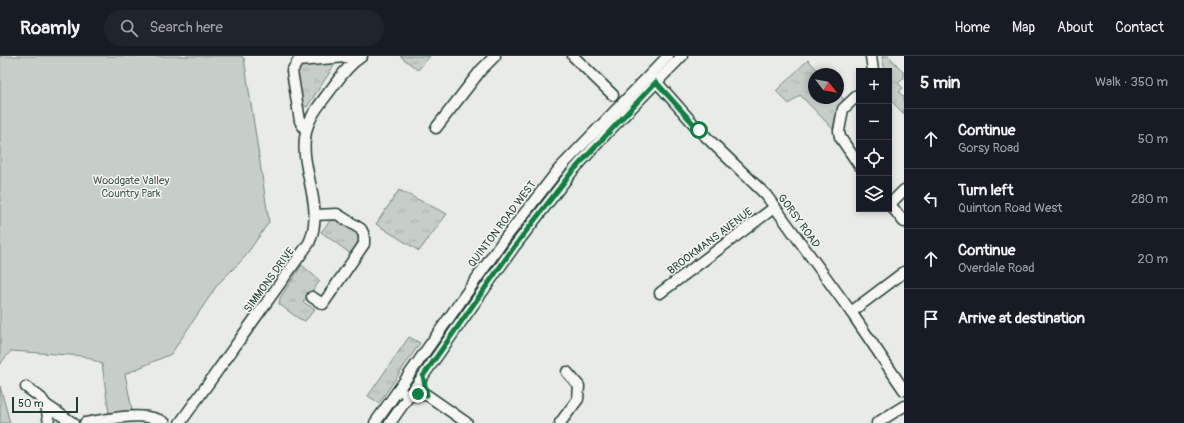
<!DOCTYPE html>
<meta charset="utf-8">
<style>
:root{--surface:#171b24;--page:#20242c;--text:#f1f3f6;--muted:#9ea1a6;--line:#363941}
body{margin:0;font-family:Pangolin,sans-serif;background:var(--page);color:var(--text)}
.controls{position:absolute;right:12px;top:12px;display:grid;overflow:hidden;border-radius:0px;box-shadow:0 2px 6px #0003}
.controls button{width:36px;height:36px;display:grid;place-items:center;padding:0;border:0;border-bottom:1px solid var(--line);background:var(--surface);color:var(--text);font:20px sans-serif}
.compass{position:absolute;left:808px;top:12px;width:36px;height:36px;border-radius:50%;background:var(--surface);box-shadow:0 2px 6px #0003;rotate:121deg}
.scale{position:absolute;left:12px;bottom:10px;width:66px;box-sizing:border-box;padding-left:4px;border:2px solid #1f3d34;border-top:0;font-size:11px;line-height:14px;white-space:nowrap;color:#1f3d34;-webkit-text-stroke:3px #f6f6f2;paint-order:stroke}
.stop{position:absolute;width:12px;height:12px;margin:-9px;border:3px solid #0b8043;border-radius:50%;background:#fff}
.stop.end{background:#0b8043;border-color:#fff;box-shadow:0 1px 4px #0008}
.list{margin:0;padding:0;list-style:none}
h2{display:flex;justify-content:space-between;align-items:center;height:52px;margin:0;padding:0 16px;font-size:17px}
h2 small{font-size:13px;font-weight:400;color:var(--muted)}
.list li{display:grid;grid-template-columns:26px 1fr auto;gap:12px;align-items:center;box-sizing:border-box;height:60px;padding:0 16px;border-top:1px solid var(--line)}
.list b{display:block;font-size:15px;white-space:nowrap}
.list p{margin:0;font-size:13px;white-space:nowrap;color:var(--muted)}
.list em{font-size:13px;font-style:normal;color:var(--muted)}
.icon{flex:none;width:22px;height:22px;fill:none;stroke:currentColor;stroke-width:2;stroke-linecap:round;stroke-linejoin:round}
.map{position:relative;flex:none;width:904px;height:367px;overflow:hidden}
header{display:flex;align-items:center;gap:24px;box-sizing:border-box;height:56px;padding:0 20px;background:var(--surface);border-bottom:1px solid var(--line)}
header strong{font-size:19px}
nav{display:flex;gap:22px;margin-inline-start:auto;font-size:14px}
.search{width:280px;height:36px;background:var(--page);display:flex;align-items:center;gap:10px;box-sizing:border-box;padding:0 14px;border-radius:22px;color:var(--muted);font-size:15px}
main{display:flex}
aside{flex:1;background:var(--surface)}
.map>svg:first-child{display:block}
.grass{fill:url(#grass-tufts);stroke:#73867e}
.green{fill:#c7cec9;stroke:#73867e}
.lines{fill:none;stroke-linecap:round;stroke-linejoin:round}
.minor-casing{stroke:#1f3d34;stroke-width:13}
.minor{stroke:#f6f6f2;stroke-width:10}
.route{stroke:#0b8043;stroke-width:5}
.labels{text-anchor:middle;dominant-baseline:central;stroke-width:3;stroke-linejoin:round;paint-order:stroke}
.park-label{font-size:11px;fill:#415a52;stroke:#f6f6f2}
.street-label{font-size:11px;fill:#1f3d34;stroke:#f6f6f2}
</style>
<header>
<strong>Roamly</strong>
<div class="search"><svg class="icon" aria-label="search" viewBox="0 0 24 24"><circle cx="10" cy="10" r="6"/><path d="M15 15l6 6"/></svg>Search here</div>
<nav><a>Home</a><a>Map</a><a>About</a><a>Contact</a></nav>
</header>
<main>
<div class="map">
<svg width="904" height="367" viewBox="0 0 904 367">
<defs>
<pattern id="grass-tufts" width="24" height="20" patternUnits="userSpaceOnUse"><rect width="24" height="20" fill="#c7cec9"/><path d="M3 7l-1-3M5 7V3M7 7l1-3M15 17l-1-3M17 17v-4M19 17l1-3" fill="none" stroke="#aab2ad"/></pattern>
</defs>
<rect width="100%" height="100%" fill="#e9ebe7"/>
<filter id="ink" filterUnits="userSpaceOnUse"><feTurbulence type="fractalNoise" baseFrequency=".025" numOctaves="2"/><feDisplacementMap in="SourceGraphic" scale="8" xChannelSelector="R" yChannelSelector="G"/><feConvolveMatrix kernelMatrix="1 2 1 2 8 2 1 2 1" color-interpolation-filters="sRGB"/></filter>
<g filter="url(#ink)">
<g class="grass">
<path d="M400 0H430L418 14Z"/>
<path d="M882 0H889L904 17V22L898 27 903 32 899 36 904 41V58L889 43V15H885Z"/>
<path d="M808 4 821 18H814V42H838V37L844 43 837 54 833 73 800 39 789 48 776 35Z"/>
<path d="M337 5 307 51 303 49 297 15 301 9Z"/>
<path d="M600 74 603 76 421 315 420 312 508 186 560 119Z"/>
<path d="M399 134 447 158 419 195 376 168Z"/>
<path d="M337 163 357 178 359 184 351 198 321 176 330 165Z"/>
<path d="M302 209 320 225 303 246 315 253 305 265 298 262 279 248 280 242Z"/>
<path d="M409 281 420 287 379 347 368 340Z"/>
</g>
<g class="green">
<path d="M0 0H241L244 2 269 166 244 202 218 228 171 298 125 318 132 354 109 358 102 308 84 300 11 295 0 308Z"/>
<path d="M0 330 10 367H0Z"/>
</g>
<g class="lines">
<g class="minor-casing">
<g id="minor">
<path d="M573 0 613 39"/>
<path d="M871 0 873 15"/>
<path d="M653 22 699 74 766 139 851 256 904 334"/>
<path d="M859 38 843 53 839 75 840 81 859 109"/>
<path d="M436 72 481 14 495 0"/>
<path d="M306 75 300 65 292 15 298 5 346 1 358 3"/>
<path d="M889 147 904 166"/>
<path d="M890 148 904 134"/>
<path d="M660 237 775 151"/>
<path d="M312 241 323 248 364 188V179L361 173 337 158 315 159"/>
<path d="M851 256 904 216"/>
<path d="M26 331 41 342 46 349"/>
<path d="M405 338 409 340 427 339 467 367"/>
<path d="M49 367 46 349 73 367"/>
<path d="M85 367C107 363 147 354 165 367"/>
<path d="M180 367 309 187C326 149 298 112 306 76 309 61 320 48 329 36 339 23 348 9 362 0"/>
<path d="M375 367 503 185 559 113 668 0"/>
<path d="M390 367 514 191 571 117 608 76 682 0"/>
<path d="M560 367 578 343 579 330 567 316"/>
<path d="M877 367 904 350"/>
</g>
</g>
<use href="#minor" class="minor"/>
</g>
</g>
<g class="lines" filter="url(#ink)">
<path class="route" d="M418 338 427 339 423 320 514 191 571 117 656 26 699 74"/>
</g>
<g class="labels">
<g class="park-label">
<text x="131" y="124">Woodgate Valley<tspan x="131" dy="13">Country Park</tspan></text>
</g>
<g class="street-label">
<text transform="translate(799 165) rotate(54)">GORSY ROAD</text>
<text transform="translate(502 168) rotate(-53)">QUINTON ROAD WEST</text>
<text transform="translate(710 185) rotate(-37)">BROOKMANS AVENUE</text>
<text transform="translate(269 224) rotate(-54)">SIMMONS DRIVE</text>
</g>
</g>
</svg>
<div class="controls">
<button>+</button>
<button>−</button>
<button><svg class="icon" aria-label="locate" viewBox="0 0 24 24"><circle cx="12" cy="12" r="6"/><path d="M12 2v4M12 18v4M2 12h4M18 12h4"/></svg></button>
<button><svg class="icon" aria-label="layers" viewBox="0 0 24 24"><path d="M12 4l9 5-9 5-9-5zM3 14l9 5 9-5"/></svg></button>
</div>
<svg class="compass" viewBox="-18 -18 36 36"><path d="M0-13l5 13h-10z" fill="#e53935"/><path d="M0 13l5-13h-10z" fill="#9ea1a6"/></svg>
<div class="scale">50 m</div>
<div class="stop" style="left:699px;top:74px"></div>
<div class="stop end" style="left:418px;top:338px"></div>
</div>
<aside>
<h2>5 min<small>Walk · 350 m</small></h2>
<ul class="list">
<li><svg class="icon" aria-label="ahead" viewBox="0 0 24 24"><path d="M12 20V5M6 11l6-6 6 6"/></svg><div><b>Continue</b><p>Gorsy Road</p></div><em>50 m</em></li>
<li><svg class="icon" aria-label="left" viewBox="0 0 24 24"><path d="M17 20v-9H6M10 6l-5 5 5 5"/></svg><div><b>Turn left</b><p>Quinton Road West</p></div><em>280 m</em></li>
<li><svg class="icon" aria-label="ahead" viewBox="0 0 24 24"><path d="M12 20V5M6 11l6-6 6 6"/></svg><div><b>Continue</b><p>Overdale Road</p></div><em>20 m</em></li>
<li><svg class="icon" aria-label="arrive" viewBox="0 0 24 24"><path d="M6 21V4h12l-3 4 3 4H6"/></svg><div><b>Arrive at destination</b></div></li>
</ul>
</aside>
</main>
